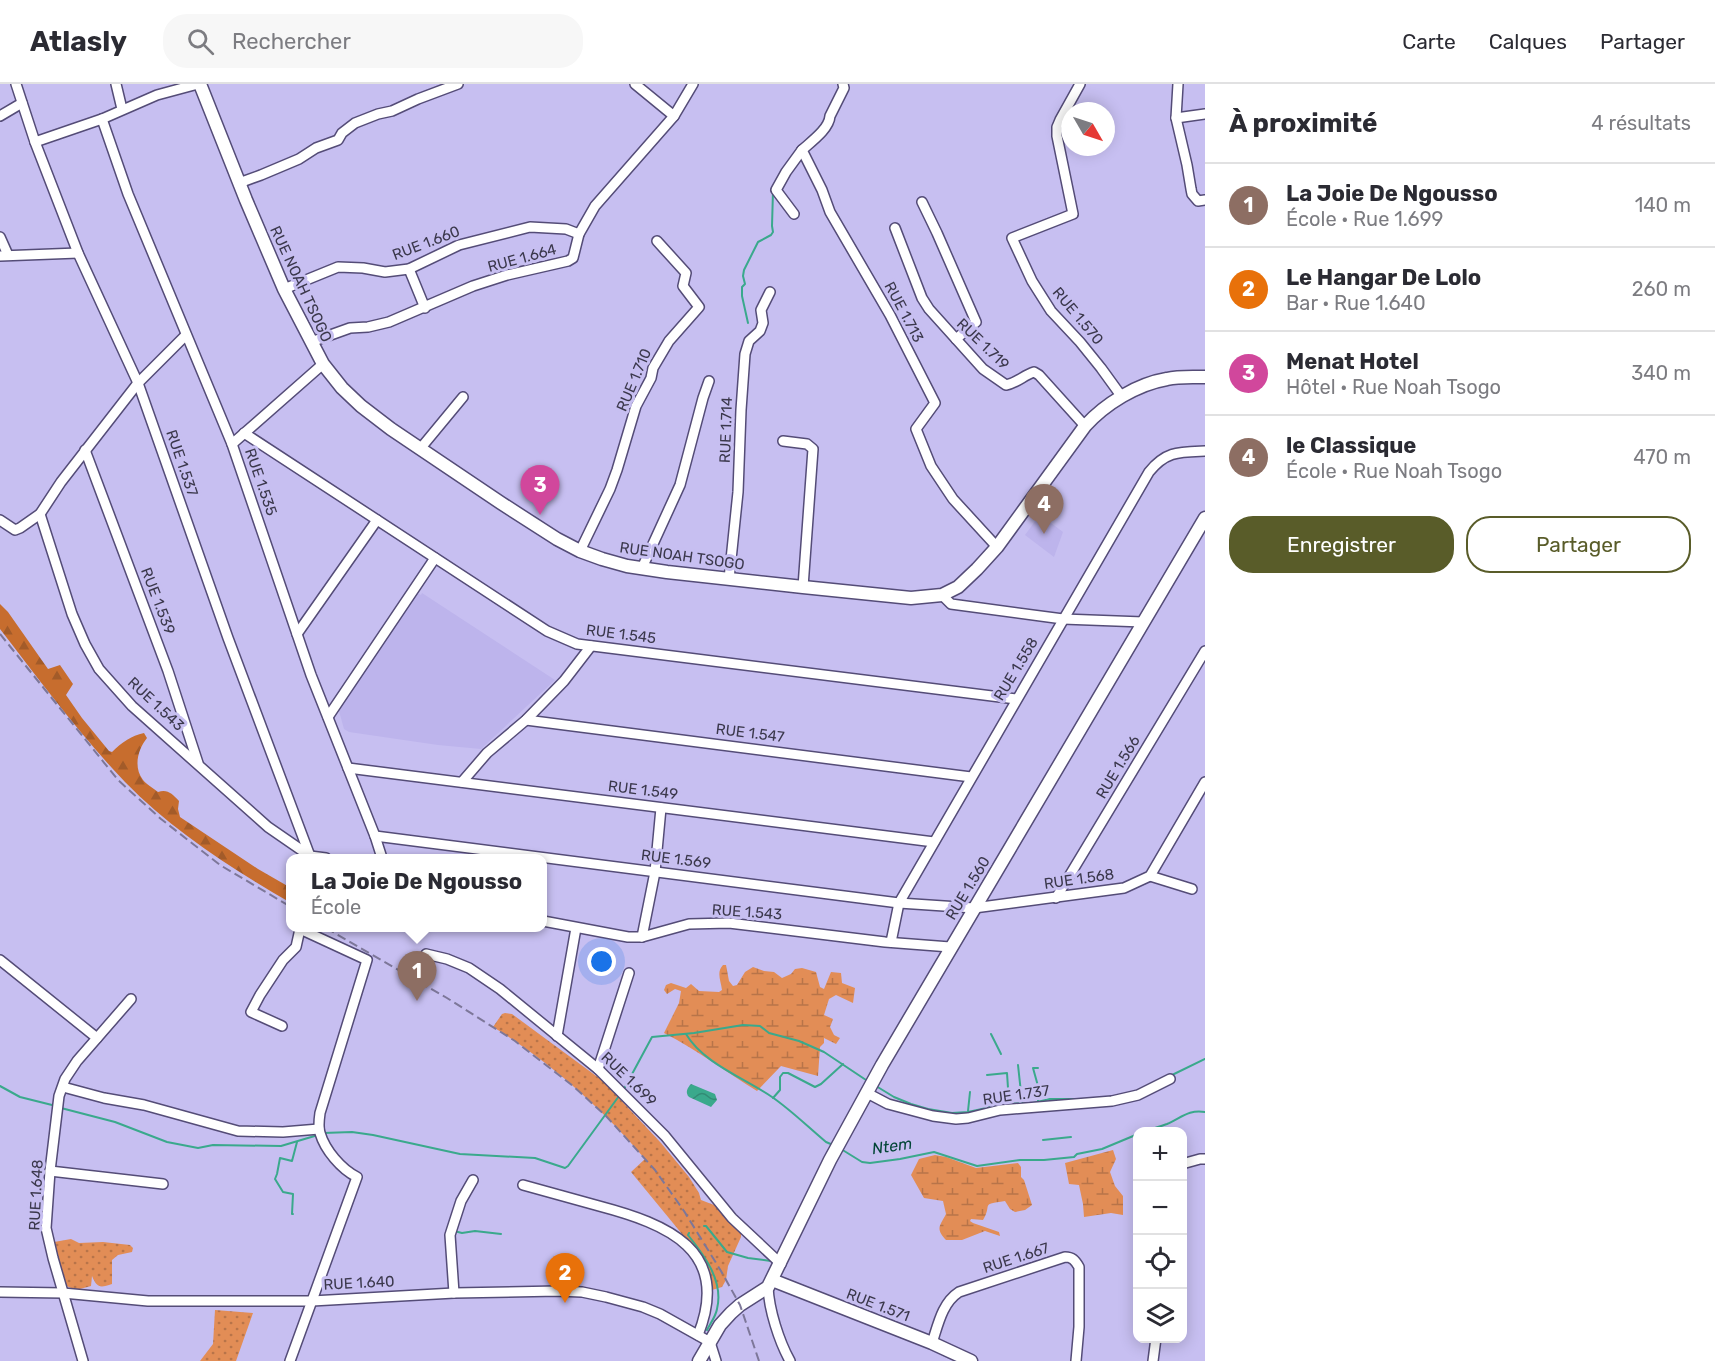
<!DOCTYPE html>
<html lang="fr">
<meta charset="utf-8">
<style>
:root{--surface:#fff;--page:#f7f7f7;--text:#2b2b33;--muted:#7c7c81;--line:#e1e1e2;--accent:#595c29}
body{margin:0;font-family:Rubik,sans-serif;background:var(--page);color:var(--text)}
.controls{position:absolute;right:18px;bottom:18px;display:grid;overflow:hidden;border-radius:12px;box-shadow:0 3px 15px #0003}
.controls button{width:54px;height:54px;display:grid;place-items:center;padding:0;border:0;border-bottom:2px solid var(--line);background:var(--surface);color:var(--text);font:30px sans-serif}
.compass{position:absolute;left:1061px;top:18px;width:54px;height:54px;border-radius:50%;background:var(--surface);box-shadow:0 3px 15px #0003;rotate:129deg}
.you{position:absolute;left:602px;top:878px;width:21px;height:21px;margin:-15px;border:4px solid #fff;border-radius:50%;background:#1a73e8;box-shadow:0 0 0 9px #1a73e833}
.badge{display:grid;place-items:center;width:39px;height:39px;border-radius:50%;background:var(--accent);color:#fff;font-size:20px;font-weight:700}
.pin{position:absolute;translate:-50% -50px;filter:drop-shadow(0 2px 3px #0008)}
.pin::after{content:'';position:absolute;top:32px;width:21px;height:18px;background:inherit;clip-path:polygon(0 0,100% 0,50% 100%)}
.popup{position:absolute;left:286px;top:770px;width:261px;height:78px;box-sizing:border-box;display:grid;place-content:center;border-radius:12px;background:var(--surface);filter:drop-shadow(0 2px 4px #0005);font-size:20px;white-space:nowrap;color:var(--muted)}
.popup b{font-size:22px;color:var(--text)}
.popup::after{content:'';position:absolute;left:50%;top:100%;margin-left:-12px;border:12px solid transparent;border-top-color:var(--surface)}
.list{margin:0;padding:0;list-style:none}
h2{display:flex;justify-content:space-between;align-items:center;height:78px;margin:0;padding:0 24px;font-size:26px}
h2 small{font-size:20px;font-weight:400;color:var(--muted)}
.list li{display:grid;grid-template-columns:39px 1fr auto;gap:18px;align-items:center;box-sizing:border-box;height:84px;padding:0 24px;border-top:2px solid var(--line)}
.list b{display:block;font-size:22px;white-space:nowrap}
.list p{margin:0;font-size:20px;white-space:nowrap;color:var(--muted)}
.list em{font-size:20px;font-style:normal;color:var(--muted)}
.actions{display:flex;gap:12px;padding:18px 24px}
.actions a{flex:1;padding:14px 0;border:2px solid var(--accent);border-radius:24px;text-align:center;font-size:21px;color:var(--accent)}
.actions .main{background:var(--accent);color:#fff}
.icon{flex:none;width:33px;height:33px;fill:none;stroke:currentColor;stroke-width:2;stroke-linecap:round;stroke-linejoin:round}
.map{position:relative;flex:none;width:1205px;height:1277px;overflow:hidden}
header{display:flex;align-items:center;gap:36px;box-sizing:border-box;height:84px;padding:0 30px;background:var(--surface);border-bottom:2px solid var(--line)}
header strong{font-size:28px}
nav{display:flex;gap:33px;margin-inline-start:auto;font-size:21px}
.search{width:420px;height:54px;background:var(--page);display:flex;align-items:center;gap:15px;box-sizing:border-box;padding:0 21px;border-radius:24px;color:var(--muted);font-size:22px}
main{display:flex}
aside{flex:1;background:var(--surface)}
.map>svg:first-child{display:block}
.built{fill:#bdb4ec}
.grass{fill:url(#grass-dots)}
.forest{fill:url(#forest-firs)}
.wetland{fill:url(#wetland-marsh)}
.water{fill:url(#water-waves)}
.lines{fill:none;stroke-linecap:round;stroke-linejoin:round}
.stream{stroke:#3aa98c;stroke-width:2}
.minor-casing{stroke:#544c77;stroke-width:12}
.major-casing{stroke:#544c77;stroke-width:15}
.minor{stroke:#fff;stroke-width:9}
.major{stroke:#fff;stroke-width:12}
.rail{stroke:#7d7799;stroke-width:2;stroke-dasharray:9 4.5;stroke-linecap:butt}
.labels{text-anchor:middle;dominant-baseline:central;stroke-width:6;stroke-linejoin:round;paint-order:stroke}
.street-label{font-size:15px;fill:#3b384c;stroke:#c7bff1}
.water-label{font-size:16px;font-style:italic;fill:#024536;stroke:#c7bff1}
</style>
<header>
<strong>Atlasly</strong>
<div class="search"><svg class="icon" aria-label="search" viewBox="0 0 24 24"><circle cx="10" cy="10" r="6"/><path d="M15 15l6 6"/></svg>Rechercher</div>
<nav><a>Carte</a><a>Calques</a><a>Partager</a></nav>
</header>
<main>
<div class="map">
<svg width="1205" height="1277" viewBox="0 0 1205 1277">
<defs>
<pattern id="grass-dots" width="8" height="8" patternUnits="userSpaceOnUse" patternTransform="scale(1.5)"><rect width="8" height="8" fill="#e28d56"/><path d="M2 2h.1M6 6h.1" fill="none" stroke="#b87449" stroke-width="1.8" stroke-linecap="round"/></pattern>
<pattern id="forest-firs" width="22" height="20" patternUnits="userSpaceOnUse" patternTransform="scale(1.5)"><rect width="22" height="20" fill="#c76d2e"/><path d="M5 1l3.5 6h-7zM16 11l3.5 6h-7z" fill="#a35b29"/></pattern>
<pattern id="wetland-marsh" width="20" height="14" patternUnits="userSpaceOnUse" patternTransform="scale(1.5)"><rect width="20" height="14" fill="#e28d56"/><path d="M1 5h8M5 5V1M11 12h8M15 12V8" fill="none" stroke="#b87449"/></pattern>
<pattern id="water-waves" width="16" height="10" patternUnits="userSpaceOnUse" patternTransform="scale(1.5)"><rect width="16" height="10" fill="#3aa98c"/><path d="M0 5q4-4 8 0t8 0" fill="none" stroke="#328b75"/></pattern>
</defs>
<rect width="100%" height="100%" fill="#c7bff1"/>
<g class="built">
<path d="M1041 426 1050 432 1047 436 1063 448 1054 473 1025 451 1039 432 1038 431Z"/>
<path d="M417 509 421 511 422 509 555 596 481 665 438 661 349 648 344 645 339 627Z"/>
</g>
<g class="grass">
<path d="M505 929 512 930 603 997 661 1059 689 1093 699 1109 701 1116 714 1121 741 1149V1153L728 1182 726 1196 722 1203 712 1206 707 1189 696 1167 631 1088 645 1075C602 1024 550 978 493 943L502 930Z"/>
<path d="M71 1155 79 1159 103 1158 130 1161 133 1164 132 1168 118 1171 112 1176V1200C100 1204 97 1204 92 1192L91 1202 76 1206 64 1201 55 1176 54 1158Z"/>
<path d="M215 1226 253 1229 236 1277H200L213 1260Z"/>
</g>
<path class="forest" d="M0 520 8 528 48 585 60 581 73 600 66 611 82 634 109 667 112 668C122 658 131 652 144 649L147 654C138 665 133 683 143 696 146 700 153 704 158 708 168 705 172 710 179 717L178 725 180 733 258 785 291 804V819C232 785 173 747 125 698 80 651 40 597 0 545Z"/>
<g class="wetland">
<path d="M723 881H726L729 897 733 902 737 901 745 888 753 883 764 887 774 888 782 894 791 890 795 885 802 884 816 888 820 903 824 905 831 888 841 889 842 899 855 904 853 919 836 911 829 915 824 931 833 935 830 943 834 951 840 954 836 960 824 954V959L820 963 818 992 781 982 757 1007C726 988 697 966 664 949L679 919 681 907 675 905 667 910 664 906 666 901 671 899 686 904 691 900 699 907 719 908 722 906C721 897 716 888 723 881Z"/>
<path d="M1113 1066 1116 1075 1110 1088 1115 1102 1123 1112V1131L1111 1129 1084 1133 1083 1120 1079 1101 1069 1100 1065 1079Z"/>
<path d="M935 1071 946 1073 976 1084 1018 1079 1021 1083V1093L1024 1096 1032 1121 1025 1126 1015 1128 1010 1125 1005 1117C979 1121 993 1119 983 1136L971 1135 970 1137 973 1139 999 1148 1000 1152 985 1147 962 1156H946C935 1144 940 1142 946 1130L943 1117 924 1114 911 1091 919 1075Z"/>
</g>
<path class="water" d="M691 1000 715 1010 717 1016 711 1023 689 1013C685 1009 687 1004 691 1000Z"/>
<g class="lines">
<g class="stream">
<path d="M804 59 821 42"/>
<path d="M748 239 742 212V203L745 200 743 192 744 186 758 158 771 151 773 148 772 142 773 107"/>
<path d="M686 950C703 979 744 994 772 1013 791 1026 808 1043 826 1058L833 1061"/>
<path d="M991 950 1001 970"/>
<path d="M1018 981 1022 1018"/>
<path d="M1038 984H1033L1038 1002V1017"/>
<path d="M987 991 1007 989 1009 1019"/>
<path d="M1170 992 1205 975"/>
<path d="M0 1002 20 1013 56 1022"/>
<path d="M876 1002 894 1013 911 1020 928 1025 952 1029 968 1028 1005 1020 1033 1019 1050 1015H1083"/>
<path d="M624 1005 652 953 694 949 743 941 760 942 769 949 799 957 824 968 869 998"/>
<path d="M773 1014 780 1006V993L783 989H788L815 1003 821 1000 843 980"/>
<path d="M61 1024 115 1038 167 1058 198 1064 213 1061 281 1062 318 1051"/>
<path d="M968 1027 970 1008"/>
<path d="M1143 1048C1151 1045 1159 1043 1167 1040 1181 1034 1189 1025 1205 1028"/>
<path d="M323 1049 352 1048 373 1051 460 1070 535 1074 565 1084 568 1082 619 1012"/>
<path d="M1043 1056 1071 1053"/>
<path d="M841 1065 862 1078 870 1079 900 1075 934 1068 977 1082 1020 1076H1044L1074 1073 1077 1070 1102 1065 1138 1050"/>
<path d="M293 1130H292L293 1110 283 1108 275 1095 277 1090 280 1074 292 1077 297 1058"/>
<path d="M704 1142H706L727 1168 748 1174 771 1177"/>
<path d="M454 1147 462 1149 475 1147 501 1150"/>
<path d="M689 1149 688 1151C704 1171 724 1197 717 1225 716 1232 710 1240 707 1246"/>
</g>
<g class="minor-casing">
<g id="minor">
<path d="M16 0 35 58 78 169 138 299 228 554 310 772"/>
<path d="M116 0 122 25"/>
<path d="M635 0 674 32"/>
<path d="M843 0 844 4 830 32C829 45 812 57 802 66L822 106 830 128 890 231 935 319 916 345 931 382 953 415 997 463"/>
<path d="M1080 0 1060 36 1057 43V52L1073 130 1012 154 1032 197 1051 227 1080 258 1101 284 1122 313"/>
<path d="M1178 0 1176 34 1187 81 1191 105 1192 110 1198 117 1205 116"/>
<path d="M0 32 22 19"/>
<path d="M1176 34 1205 30"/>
<path d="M102 35 128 110 232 360 311 591 375 752 382 774"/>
<path d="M35 58 102 35 157 11 198 0"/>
<path d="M239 99 261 91 299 75 316 64 338 56 342 49 355 39 378 30 392 27 418 15 458 0"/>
<path d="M922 118 937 149 976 238 956 255"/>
<path d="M794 130 776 106 786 88 802 66"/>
<path d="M895 144 922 214 929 225 983 285 1006 301C1017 299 1024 291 1034 288L1039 291 1085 342"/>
<path d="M0 153 8 171"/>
<path d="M0 172 78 169"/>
<path d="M409 185 425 224"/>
<path d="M284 205 338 183 363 184 385 188 409 185 459 161 530 143 566 145 579 150"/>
<path d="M311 258 350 244 368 243 389 238 473 202 507 191 568 177 573 174 579 150 595 122 674 32 693 0"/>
<path d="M244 349 547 547 577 560 1016 615"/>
<path d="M783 357 807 360 813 365 803 503"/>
<path d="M232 360 323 280"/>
<path d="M420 365 463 313"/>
<path d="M85 366 168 587 198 679"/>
<path d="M40 430 72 530 85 560 99 585 132 622 268 743 310 772 326 774"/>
<path d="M0 436 15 446 20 444 40 430 61 398 138 299 186 251"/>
<path d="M580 467 610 405 617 386 636 322 651 294 653 284 669 257 699 223 683 202 686 189 657 157"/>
<path d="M642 484 680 401 703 314 709 297"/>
<path d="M729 495 738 408 741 326 745 270 749 257 760 247 763 239 761 226 770 208"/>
<path d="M942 511 951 520 1063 535 1143 538"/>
<path d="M297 550 377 436"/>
<path d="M328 633 435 474"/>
<path d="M526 636 971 693"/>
<path d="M348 684 934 758"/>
<path d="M462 698 487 669 526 636 564 597 591 562"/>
<path d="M375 752 899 819 974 824 1124 804 1150 792 1205 698"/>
<path d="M1150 792 1192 805"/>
<path d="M1056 814 1205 567"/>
<path d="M543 837 628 853H642L689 840 729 839 885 858 950 863"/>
<path d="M642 853 655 788 661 724"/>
<path d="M891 858 899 819 1149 388C1166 367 1179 368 1205 367"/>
<path d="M426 870 447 875 469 884 500 905 598 985 665 1052 732 1134 781 1180"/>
<path d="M0 876 97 954"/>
<path d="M282 942 251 928 260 911 283 876 296 863 300 845 367 876 320 1029C319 1036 318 1043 320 1049 325 1066 341 1085 357 1093L290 1277"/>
<path d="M557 952 576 844"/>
<path d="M598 985 629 889"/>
<path d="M63 1003 104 1014 144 1021 238 1047 283 1048 319 1045"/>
<path d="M867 1009 888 1020 933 1032 956 1035 968 1034 1000 1026 1112 1017 1138 1011 1170 995"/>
<path d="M1182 1080 1200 1075H1205"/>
<path d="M50 1087 163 1100"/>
<path d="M523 1101C548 1108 574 1115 599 1122 667 1140 732 1166 698 1251"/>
<path d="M768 1203C769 1226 779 1257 790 1277"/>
<path d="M0 1208 63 1209 148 1217H312L454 1209 558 1207 582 1208 606 1213 643 1223 660 1230 710 1258 716 1277"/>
<path d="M454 1209 450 1151 461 1117 473 1096"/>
<path d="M932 1259C938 1241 942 1219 959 1208L1065 1173C1072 1173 1075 1176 1079 1183V1243L1076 1277"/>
<path d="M83 1277 53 1174 46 1144 50 1087 59 1012 65 995 77 977 131 915"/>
<path d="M1153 1277 1156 1254"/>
</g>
</g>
<g class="major-casing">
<g id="major">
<path d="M200 0 246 116 284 205 323 280 342 304 361 322 391 345 501 419 557 455 580 467 602 475 627 482 667 488 803 503 911 514 942 511 958 503 977 485 997 463 1085 342C1105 320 1137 300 1167 295 1179 292 1193 293 1205 293"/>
<path d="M772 1196 932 1259 971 1277"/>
<path d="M699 1277 720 1241 731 1229 740 1221 768 1203 830 1076 882 981 1205 434"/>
</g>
</g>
<use href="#minor" class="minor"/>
<use href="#major" class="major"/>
<g class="rail">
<path d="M0 550 118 696 161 735 220 781 291 823"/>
<path d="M326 844 447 914 515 957 573 1002 606 1032 655 1086 684 1127 721 1187 740 1221 759 1277"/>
</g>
</g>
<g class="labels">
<g class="street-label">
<text transform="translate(426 159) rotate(-21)">RUE 1.660</text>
<text transform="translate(522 174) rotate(-15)">RUE 1.664</text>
<text transform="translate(301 200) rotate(65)">RUE NOAH TSOGO</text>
<text transform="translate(904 228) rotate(62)">RUE 1.713</text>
<text transform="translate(1078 232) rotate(50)">RUE 1.570</text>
<text transform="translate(983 260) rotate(44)">RUE 1.719</text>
<text transform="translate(634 296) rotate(-67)">RUE 1.710</text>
<text transform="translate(726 346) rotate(-88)">RUE 1.714</text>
<text transform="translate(182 379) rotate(71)">RUE 1.537</text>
<text transform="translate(261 398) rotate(71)">RUE 1.535</text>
<text transform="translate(682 472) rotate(8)">RUE NOAH TSOGO</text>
<text transform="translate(158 517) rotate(69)">RUE 1.539</text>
<text transform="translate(621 550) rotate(7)">RUE 1.545</text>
<text transform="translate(1016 585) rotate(-59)">RUE 1.558</text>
<text transform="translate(156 620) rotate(43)">RUE 1.543</text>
<text transform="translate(750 649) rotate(7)">RUE 1.547</text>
<text transform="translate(1118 683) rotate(-59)">RUE 1.566</text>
<text transform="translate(643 706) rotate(7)">RUE 1.549</text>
<text transform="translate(676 775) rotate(7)">RUE 1.569</text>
<text transform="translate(1079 795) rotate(-8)">RUE 1.568</text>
<text transform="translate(968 804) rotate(-59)">RUE 1.560</text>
<text transform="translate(747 828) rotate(4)">RUE 1.543</text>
<text transform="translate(629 995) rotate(44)">RUE 1.699</text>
<text transform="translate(1016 1011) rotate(-8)">RUE 1.737</text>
<text transform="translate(36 1111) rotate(-87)">RUE 1.648</text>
<text transform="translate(1016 1174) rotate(-18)">RUE 1.667</text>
<text transform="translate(359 1199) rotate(-3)">RUE 1.640</text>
<text transform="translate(878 1221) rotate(21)">RUE 1.571</text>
</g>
<g class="water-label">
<text transform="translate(892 1062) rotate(-8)">Ntem</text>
</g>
</g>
</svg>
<div class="controls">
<button>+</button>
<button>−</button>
<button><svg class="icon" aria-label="locate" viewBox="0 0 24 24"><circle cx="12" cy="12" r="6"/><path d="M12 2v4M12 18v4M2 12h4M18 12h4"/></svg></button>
<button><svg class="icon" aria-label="layers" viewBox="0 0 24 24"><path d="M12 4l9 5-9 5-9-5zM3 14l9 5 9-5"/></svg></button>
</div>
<svg class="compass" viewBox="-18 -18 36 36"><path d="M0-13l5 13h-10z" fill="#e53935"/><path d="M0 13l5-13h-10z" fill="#7c7c81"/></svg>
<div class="you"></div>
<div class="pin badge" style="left:417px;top:917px;background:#8d6e63">1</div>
<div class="popup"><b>La Joie De Ngousso</b>École</div>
<div class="pin badge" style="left:565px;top:1219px;background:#e8710a">2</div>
<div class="pin badge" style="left:540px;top:431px;background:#d1479c">3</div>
<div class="pin badge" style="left:1044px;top:450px;background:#8d6e63">4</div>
</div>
<aside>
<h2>À proximité<small>4 résultats</small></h2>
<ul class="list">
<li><span class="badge" style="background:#8d6e63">1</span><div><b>La Joie De Ngousso</b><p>École · Rue 1.699</p></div><em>140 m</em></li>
<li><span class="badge" style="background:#e8710a">2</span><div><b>Le Hangar De Lolo</b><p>Bar · Rue 1.640</p></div><em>260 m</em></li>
<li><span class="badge" style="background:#d1479c">3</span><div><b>Menat Hotel</b><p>Hôtel · Rue Noah Tsogo</p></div><em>340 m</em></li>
<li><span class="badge" style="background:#8d6e63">4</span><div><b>le Classique</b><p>École · Rue Noah Tsogo</p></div><em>470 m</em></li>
</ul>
<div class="actions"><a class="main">Enregistrer</a><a>Partager</a></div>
</aside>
</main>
